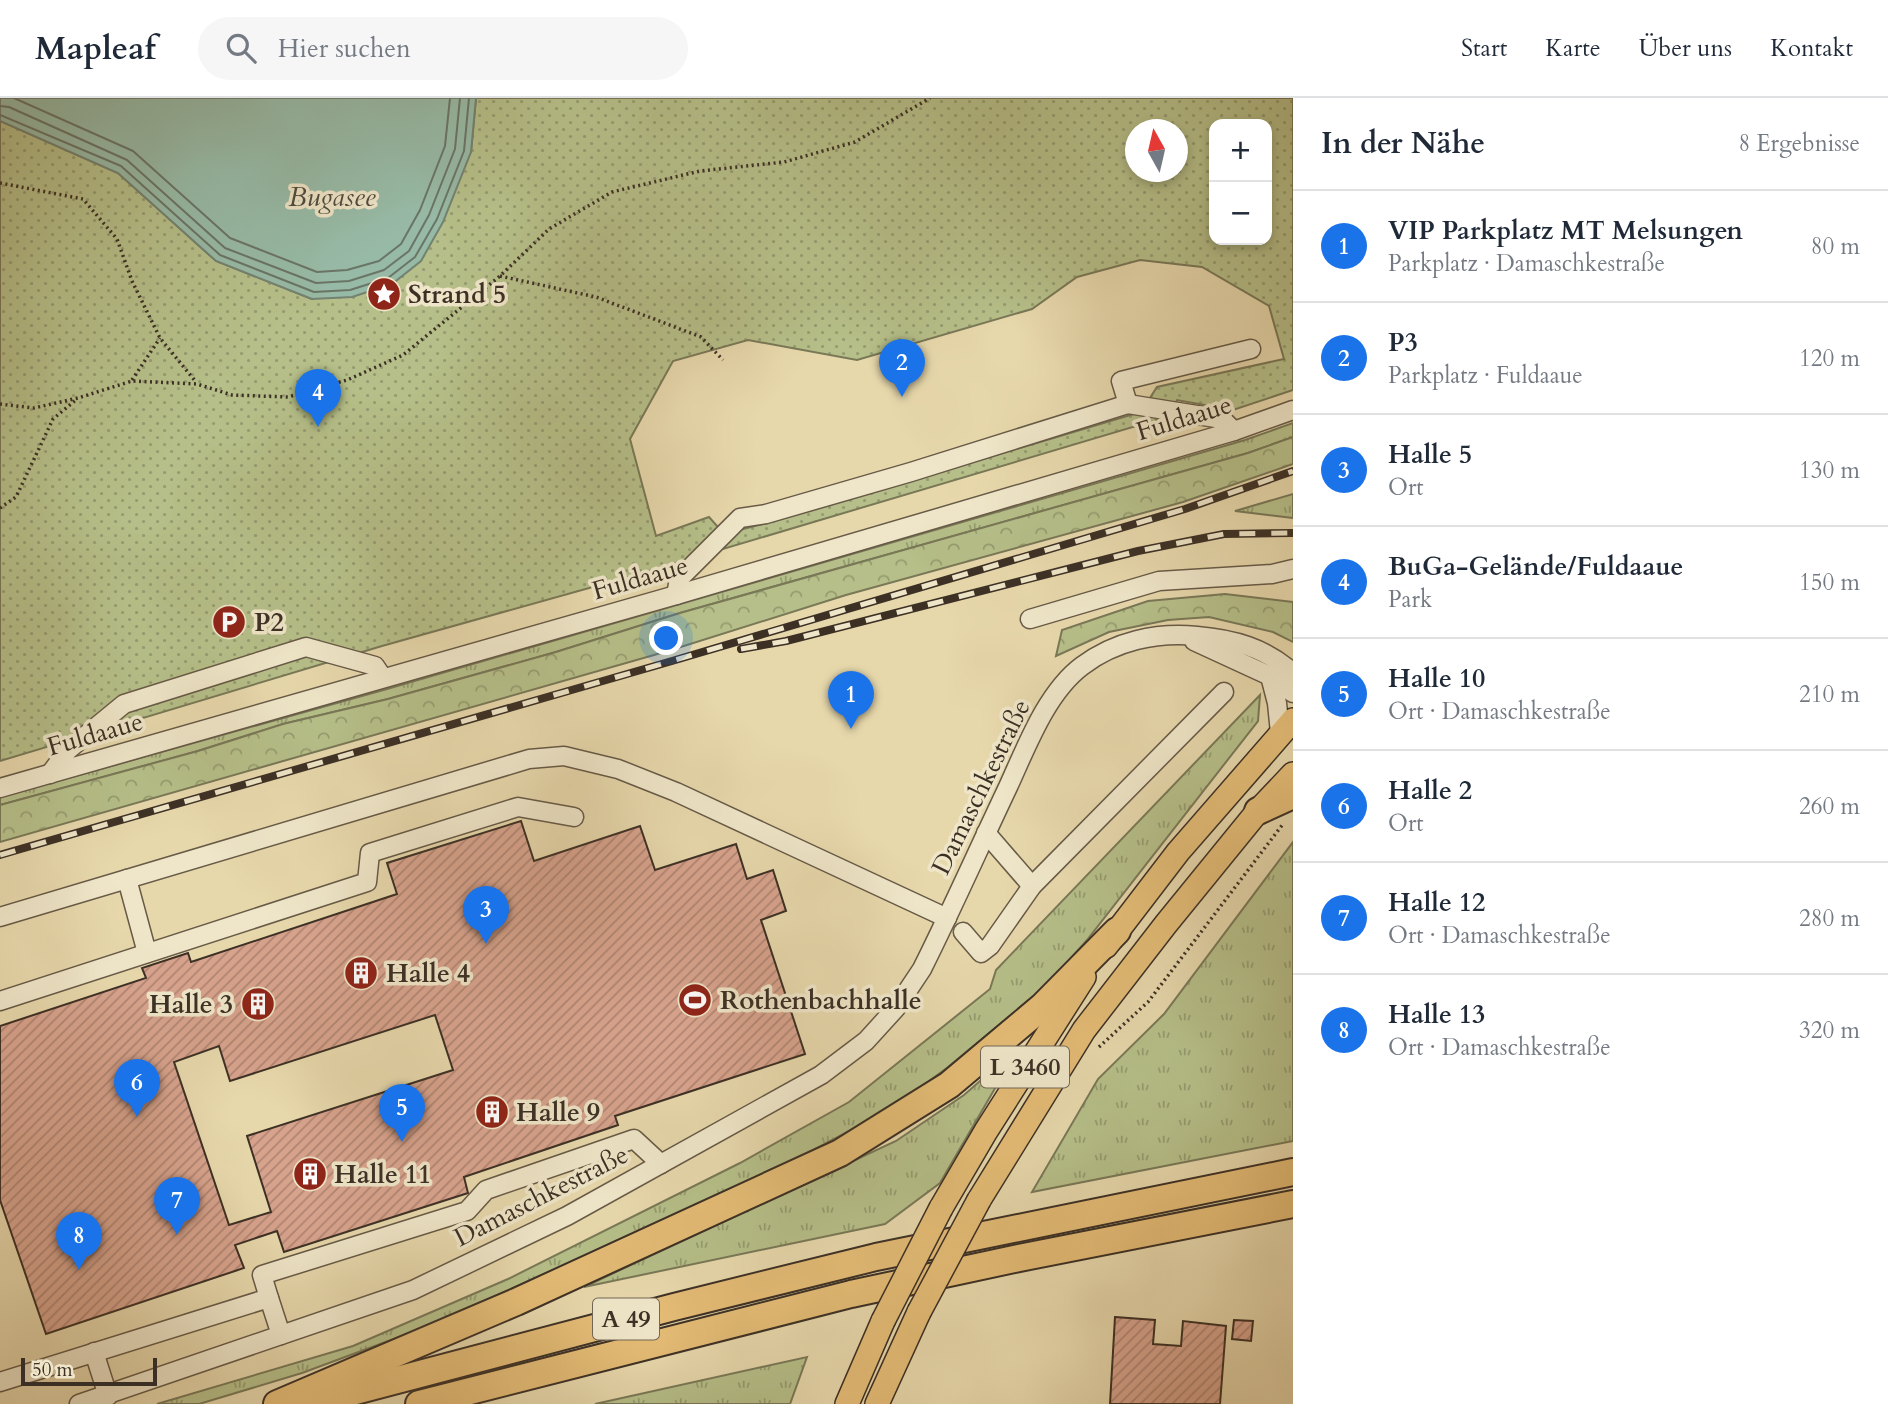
<!DOCTYPE html>
<html lang="de">
<meta charset="utf-8">
<style>
:root{--surface:#fff;--page:#f6f6f7;--text:#1f2937;--muted:#747a83;--line:#e0e1e3;--accent:#1a73e8}
body{margin:0;font-family:Cardo,serif;background:var(--page);color:var(--text)}
.controls{position:absolute;right:21px;top:21px;display:grid;overflow:hidden;border-radius:14px;box-shadow:0 4px 10px #0003}
.controls button{width:63px;height:63px;display:grid;place-items:center;padding:0;border:0;border-bottom:2px solid var(--line);background:var(--surface);color:var(--text);font:35px sans-serif}
.compass{position:absolute;left:1125px;top:21px;width:63px;height:63px;border-radius:50%;background:var(--surface);box-shadow:0 4px 10px #0003;rotate:352deg}
.scale{position:absolute;left:21px;bottom:18px;width:136px;box-sizing:border-box;padding-left:7px;border:4px solid #3c3025;border-top:0;font-size:19px;line-height:24px;white-space:nowrap;color:#3c3025;-webkit-text-stroke:5px #efe6c9;paint-order:stroke}
.you{position:absolute;left:667px;top:541px;width:24px;height:24px;margin:-18px;border:5px solid #fff;border-radius:50%;background:#1a73e8;box-shadow:0 0 0 10px #1a73e833}
.badge{display:grid;place-items:center;width:46px;height:46px;border-radius:50%;background:var(--accent);color:#fff;font-size:23px;font-weight:700}
.pin{position:absolute;translate:-50% -58px;filter:drop-shadow(0 2px 4px #0008)}
.pin::after{content:'';position:absolute;top:37px;width:24px;height:21px;background:inherit;clip-path:polygon(0 0,100% 0,50% 100%)}
.list{margin:0;padding:0;list-style:none}
h2{display:flex;justify-content:space-between;align-items:center;height:91px;margin:0;padding:0 28px;font-size:30px}
h2 small{font-size:23px;font-weight:400;color:var(--muted)}
.list li{display:grid;grid-template-columns:46px 1fr auto;gap:21px;align-items:center;box-sizing:border-box;height:112px;padding:0 28px;border-top:2px solid var(--line)}
.list b{display:block;font-size:26px;white-space:nowrap}
.list p{margin:0;font-size:23px;white-space:nowrap;color:var(--muted)}
.list em{font-size:23px;font-style:normal;color:var(--muted)}
.icon{flex:none;width:38px;height:38px;fill:none;stroke:currentColor;stroke-width:2;stroke-linecap:round;stroke-linejoin:round}
.map{position:relative;flex:none;width:1293px;height:1306px;overflow:hidden}
header{display:flex;align-items:center;gap:42px;box-sizing:border-box;height:98px;padding:0 35px;background:var(--surface);border-bottom:2px solid var(--line)}
header strong{font-size:33px}
nav{display:flex;gap:38px;margin-inline-start:auto;font-size:24px}
.search{width:490px;height:63px;background:var(--page);display:flex;align-items:center;gap:18px;box-sizing:border-box;padding:0 24px;border-radius:38px;color:var(--muted);font-size:26px}
main{display:flex}
aside{flex:1;background:var(--surface)}
.map>svg:first-child{display:block}
.grass{fill:url(#grass-tufts);stroke:#797857;stroke-width:2}
.forest{fill:url(#forest-crowns);stroke:#797857;stroke-width:2}
.park{fill:url(#park-dots);stroke:#797857;stroke-width:2;fill-rule:evenodd}
.water{fill:#97baa6;stroke:#738372;stroke-width:2}
.lines{fill:none;stroke-linecap:round;stroke-linejoin:round}
.shore{stroke:#6a7566;stroke-width:2}
.building{fill:url(#building-hatch);stroke:#3c3025;stroke-width:2;fill-rule:evenodd}
.minor-casing{stroke:#675a47;stroke-width:21}
.major-casing{stroke:#3c3025;stroke-width:26}
.highway-casing{stroke:#3c3025;stroke-width:30}
.path{stroke:#3c3025;stroke-width:3.5;stroke-dasharray:2 3.5;stroke-linecap:butt}
.minor{stroke:#efe6c9;stroke-width:18}
.major{stroke:#e4bc76;stroke-width:23}
.highway{stroke:#e4bc76;stroke-width:26}
.rail-casing{stroke:#3c3025;stroke-width:8}
.rail{stroke:#efe6c9;stroke-width:5;stroke-dasharray:16;stroke-linecap:butt}
.major-bridge-casing{stroke:#3c3025;stroke-width:26;stroke-linecap:butt}
.major-bridge{stroke:#e4bc76;stroke-width:23}
.labels{text-anchor:middle;dominant-baseline:central;stroke-width:7;stroke-linejoin:round;paint-order:stroke}
.shield{fill:#efe6c9;stroke:#726756;stroke-width:2}
.shield-label{font-size:24px;font-weight:bold;fill:#3c3025}
.poi-label{font-size:26px;font-weight:bold;fill:#3c3025;stroke:#efe6c9;text-anchor:start}
.street-label{font-size:26px;fill:#3c3025;stroke:#efe6c9}
.water-label{font-size:28px;font-style:italic;fill:#4e4c3f;stroke:#efe6c9}
</style>
<header>
<strong>Mapleaf</strong>
<div class="search"><svg class="icon" aria-label="search" viewBox="0 0 24 24"><circle cx="10" cy="10" r="6"/><path d="M15 15l6 6"/></svg>Hier suchen</div>
<nav><a>Start</a><a>Karte</a><a>Über uns</a><a>Kontakt</a></nav>
</header>
<main>
<div class="map">
<svg width="1293" height="1306" viewBox="0 0 1293 1306">
<defs>
<pattern id="grass-tufts" width="24" height="20" patternUnits="userSpaceOnUse" patternTransform="scale(1.75)"><rect width="24" height="20" fill="#b6bf89"/><path d="M3 7l-1-3M5 7V3M7 7l1-3M15 17l-1-3M17 17v-4M19 17l1-3" fill="none" stroke="#959c70"/></pattern>
<pattern id="forest-crowns" width="20" height="18" patternUnits="userSpaceOnUse" patternTransform="scale(1.75)"><rect width="20" height="18" fill="#b6bf89"/><path d="M2 6a3 3 0 1 1 6 0M12 15a3 3 0 1 1 6 0" fill="none" stroke="#959c70"/></pattern>
<pattern id="park-dots" width="8" height="8" patternUnits="userSpaceOnUse" patternTransform="scale(1.75)"><rect width="8" height="8" fill="#b6bf89"/><path d="M2 2h.1M6 6h.1" fill="none" stroke="#959c70" stroke-width="1.8" stroke-linecap="round"/></pattern>
<pattern id="building-hatch" width="6" height="6" patternUnits="userSpaceOnUse" patternTransform="scale(1.75)"><rect width="6" height="6" fill="#d8a38d"/><path d="M-1 1l2-2M0 6l6-6M5 7l2-2" fill="none" stroke="#b08573"/></pattern>
</defs>
<rect width="100%" height="100%" fill="#e7d8ac"/>
<filter id="stains"><feTurbulence type="fractalNoise" baseFrequency=".00286" numOctaves="4"/><feColorMatrix values="0 0 0 0 .2 0 0 0 0 .09 0 0 0 0 .02 0 0 0 .5 -.17"/></filter>
<radialGradient id="worn" r=".72"><stop offset=".6" stop-color="#630" stop-opacity="0"/><stop offset="1" stop-color="#630" stop-opacity=".3"/></radialGradient>
<g class="grass">
<path d="M1293 325V339L1248 355 680 515 556 554 388 601 283 626 198 653 0 707V699L387 591 1245 342Z"/>
<path d="M1293 396V420L1235 413Z"/>
<path d="M1260 597 1258 623 1087 842 1045 889 948 969 893 1010 783 1068 434 1226 302 1275 199 1306H157L353 1248 508 1181 740 1065 849 1004 990 891 996 872Z"/>
<path d="M1293 744V1043L1032 1094 1098 981 1164 916Z"/>
<path d="M1019 949 940 1085 885 1126 584 1189 896 1043 964 997Z"/>
<path d="M807 1259 790 1306H595Z"/>
</g>
<g class="forest">
<path d="M1293 339V366L1183 404 846 497 668 553 0 744V707L198 653 283 626 388 601 556 554 680 515 1248 355Z"/>
<path d="M1225 496 1293 504V544L1273 534 1209 519 1168 522 1109 534 1056 558 1062 532 1148 503Z"/>
</g>
<path class="park" d="M476 0H1293V292L1233 312 1177 302 1170 318 632 478 382 548 0 663V23L118 75 216 163 312 201 471 54ZM1214 26H1267V142H1214ZM1136 32H1178V74H1136ZM1140 162 1202 169 1269 208 1284 261 1157 289 1141 314 774 423 724 436 709 419 656 438 630 341 673 263 748 242 857 262 1032 211 1077 179Z"/>
<path class="water" d="M0 0H476L471 54 443 124 421 163 392 186 352 199 312 201 216 163 118 75 0 23Z"/>
<g class="lines">
<g class="shore">
<path d="M14 0 133 53 230 140 317 174 347 172 379 163 401 146 420 112 445 48 450 0"/>
<path d="M0 8 9 9 127 62 225 150 316 185 349 183 384 172 409 153 429 117 455 51 460 0"/>
<path d="M0 17 121 68 220 157 314 194 350 192 388 180 415 159 437 121 464 53 469 0"/>
</g>
</g>
<g class="building">
<path d="M521 723 534 763 640 728 655 772 736 746 747 781 773 772 786 813 761 822 805 956 615 1018 618 1027 464 1079 468 1095 284 1154 277 1133 235 1147 244 1170 46 1236 0 1102V928L146 880 142 870 188 855 191 864 397 796 387 765ZM435 917 453 972 247 1038 271 1114 229 1127 174 964 219 948 230 983Z"/>
<path d="M1115 1219 1155 1222 1153 1246 1181 1248 1183 1223 1226 1228 1220 1306H1110Z"/>
<path d="M1234 1222 1253 1223 1251 1243 1232 1241Z"/>
</g>
<g class="lines">
<g class="minor-casing">
<g id="minor">
<path d="M1128 306 1222 321 1234 333"/>
<path d="M676 497 679 481 740 420 766 416 911 374 1128 306 1121 283 1251 251"/>
<path d="M1030 521 1159 483 1272 476 1293 471"/>
<path d="M1194 543 1270 578 1293 595"/>
<path d="M1270 578 1277 605 1280 635"/>
<path d="M50 676 68 652 124 606 306 549 375 568 383 580"/>
<path d="M0 690 676 497 1234 333 1293 312"/>
<path d="M986 735 1032 788"/>
<path d="M127 781 147 855"/>
<path d="M0 819 529 661 564 658 618 671 676 694 947 820"/>
<path d="M963 834 981 855 990 848 1032 788 1224 594"/>
<path d="M0 903 367 784 370 755 518 709 574 719"/>
<path d="M269 1200 281 1237"/>
<path d="M94 1254 108 1298"/>
<path d="M0 1284 269 1200 262 1177 467 1113 486 1092 634 1041 661 1066"/>
<path d="M79 1306 413 1192 567 1118 821 977 866 943 896 910 922 871C952 811 979 750 1008 689 1026 650 1046 595 1082 568 1115 543 1156 534 1197 538 1233 541 1266 550 1293 575"/>
</g>
</g>
<g class="major-casing">
<g id="major">
<path d="M1106 848 1178 754 1293 622"/>
<path d="M979 1102 1084 932 1166 826 1258 713 1293 676"/>
<path d="M941 1110 986 1033 1084 879"/>
<path d="M847 1306 883 1223"/>
<path d="M877 1306 919 1214"/>
</g>
</g>
<g class="highway-casing">
<g id="highway">
<path d="M1258 713 1293 697"/>
<path d="M277 1306 516 1204 840 1055 949 987 1043 908 1117 833"/>
<path d="M306 1306 674 1209 876 1159 1293 1074"/>
<path d="M419 1306 851 1196 1019 1160 1293 1106"/>
</g>
</g>
<g class="path">
<path d="M0 85 83 101 117 141 132 183 160 240 196 284"/>
<path d="M500 178 596 199 654 221 701 239 723 262"/>
<path d="M132 282 160 240"/>
<path d="M0 306 34 310 78 300 132 283 197 286 232 297 288 299 347 282 403 257 500 178 549 131 612 94 700 73 784 64 855 44 930 0"/>
<path d="M0 410 16 399 53 321 77 301"/>
<path d="M1099 949 1148 904 1283 726"/>
</g>
<use href="#minor" class="minor"/>
<use href="#major" class="major"/>
<use href="#highway" class="highway"/>
<g class="rail-casing">
<g id="rail">
<path d="M741 551 786 543 1138 453 1224 436 1293 435"/>
<path d="M0 757 672 563 1185 411 1293 373"/>
</g>
</g>
<use href="#rail" class="rail"/>
<g class="major-bridge-casing">
<g id="major-bridge">
<path d="M919 1214 979 1102"/>
<path d="M883 1223 941 1110"/>
</g>
</g>
<use href="#major-bridge" class="major-bridge"/>
</g>
<defs>
<g id="sight-disc" transform="scale(1.75)"><circle r="9.5" fill="#8f2418" stroke="#efe6c9"/><path d="M0-6L1.8-2.2L6-1.7L2.9 1.2L3.7 5.4L0 3.3L-3.7 5.4L-2.9 1.2L-6-1.7L-1.8-2.2Z" fill="#fff"/></g>
<g id="parking-disc" transform="scale(1.75)"><circle r="9.5" fill="#8f2418" stroke="#efe6c9"/><path d="M-3.5-5.5H1a3.5 3.5 0 0 1 0 7H-1V5.5H-3.5ZM-1-3.4V-.6H.8a1.4 1.4 0 0 0 0-2.8Z" fill="#fff"/></g>
<g id="building-disc" transform="scale(1.75)"><circle r="9.5" fill="#8f2418" stroke="#efe6c9"/><path d="M-4-6H4V6H1V3H-1V6H-4ZM-2.5-4.3h1.7v1.8h-1.7ZM.8-4.3h1.7v1.8H.8ZM-2.5-1h1.7V.8h-1.7ZM.8-1h1.7V.8H.8Z" fill="#fff"/></g>
<g id="stadium-disc" transform="scale(1.75)"><circle r="9.5" fill="#8f2418" stroke="#efe6c9"/><path d="M0-5a6.5 5 0 1 0 0 10a6.5 5 0 1 0 0-10ZM-3.5-1.8h7v3.6h-7Z" fill="#fff"/></g>
</defs>
<g fill-rule="evenodd">
<use href="#sight-disc" x="384" y="196"/>
<use href="#parking-disc" x="229" y="524"/>
<use href="#building-disc" x="361" y="875"/>
<use href="#stadium-disc" x="695" y="902"/>
<use href="#building-disc" x="258" y="906"/>
<use href="#building-disc" x="492" y="1014"/>
<use href="#building-disc" x="310" y="1076"/>
</g>
<g class="labels">
<g class="shield">
<rect x="981" y="948.5" width="88" height="41" rx="5"/>
<rect x="593" y="1200.5" width="66" height="41" rx="5"/>
</g>
<g class="shield-label">
<text x="1025" y="969">L 3460</text>
<text x="626" y="1221">A 49</text>
</g>
<g class="poi-label">
<text x="408" y="196">Strand 5</text>
<text x="254" y="524">P2</text>
<text x="386" y="875">Halle 4</text>
<text x="720" y="902">Rothenbachhalle</text>
<text x="233" y="906" text-anchor="end">Halle 3</text>
<text x="516" y="1014">Halle 9</text>
<text x="334" y="1076">Halle 11</text>
</g>
<g class="street-label">
<text transform="translate(1184 320) rotate(-17)">Fuldaaue</text>
<text transform="translate(640 480) rotate(-16)">Fuldaaue</text>
<text transform="translate(95 636) rotate(-16)">Fuldaaue</text>
<text transform="translate(981 689) rotate(-64)">Damaschkestraße</text>
<text transform="translate(541 1098) rotate(-27)">Damaschkestraße</text>
</g>
<g class="water-label">
<text x="332" y="99">Bugasee</text>
</g>
</g>
<rect width="100%" height="100%" filter="url(#stains)"/>
<rect width="100%" height="100%" fill="url(#worn)"/>
</svg>
<div class="controls">
<button>+</button>
<button>−</button>
</div>
<svg class="compass" viewBox="-18 -18 36 36"><path d="M0-13l5 13h-10z" fill="#e53935"/><path d="M0 13l5-13h-10z" fill="#747a83"/></svg>
<div class="scale">50 m</div>
<div class="you"></div>
<div class="pin badge" style="left:851px;top:631px">1</div>
<div class="pin badge" style="left:902px;top:299px">2</div>
<div class="pin badge" style="left:486px;top:846px">3</div>
<div class="pin badge" style="left:318px;top:329px">4</div>
<div class="pin badge" style="left:402px;top:1044px">5</div>
<div class="pin badge" style="left:137px;top:1019px">6</div>
<div class="pin badge" style="left:177px;top:1137px">7</div>
<div class="pin badge" style="left:79px;top:1172px">8</div>
</div>
<aside>
<h2>In der Nähe<small>8 Ergebnisse</small></h2>
<ul class="list">
<li><span class="badge">1</span><div><b>VIP Parkplatz MT Melsungen</b><p>Parkplatz · Damaschkestraße</p></div><em>80 m</em></li>
<li><span class="badge">2</span><div><b>P3</b><p>Parkplatz · Fuldaaue</p></div><em>120 m</em></li>
<li><span class="badge">3</span><div><b>Halle 5</b><p>Ort</p></div><em>130 m</em></li>
<li><span class="badge">4</span><div><b>BuGa-Gelände/Fuldaaue</b><p>Park</p></div><em>150 m</em></li>
<li><span class="badge">5</span><div><b>Halle 10</b><p>Ort · Damaschkestraße</p></div><em>210 m</em></li>
<li><span class="badge">6</span><div><b>Halle 2</b><p>Ort</p></div><em>260 m</em></li>
<li><span class="badge">7</span><div><b>Halle 12</b><p>Ort · Damaschkestraße</p></div><em>280 m</em></li>
<li><span class="badge">8</span><div><b>Halle 13</b><p>Ort · Damaschkestraße</p></div><em>320 m</em></li>
</ul>
</aside>
</main>
